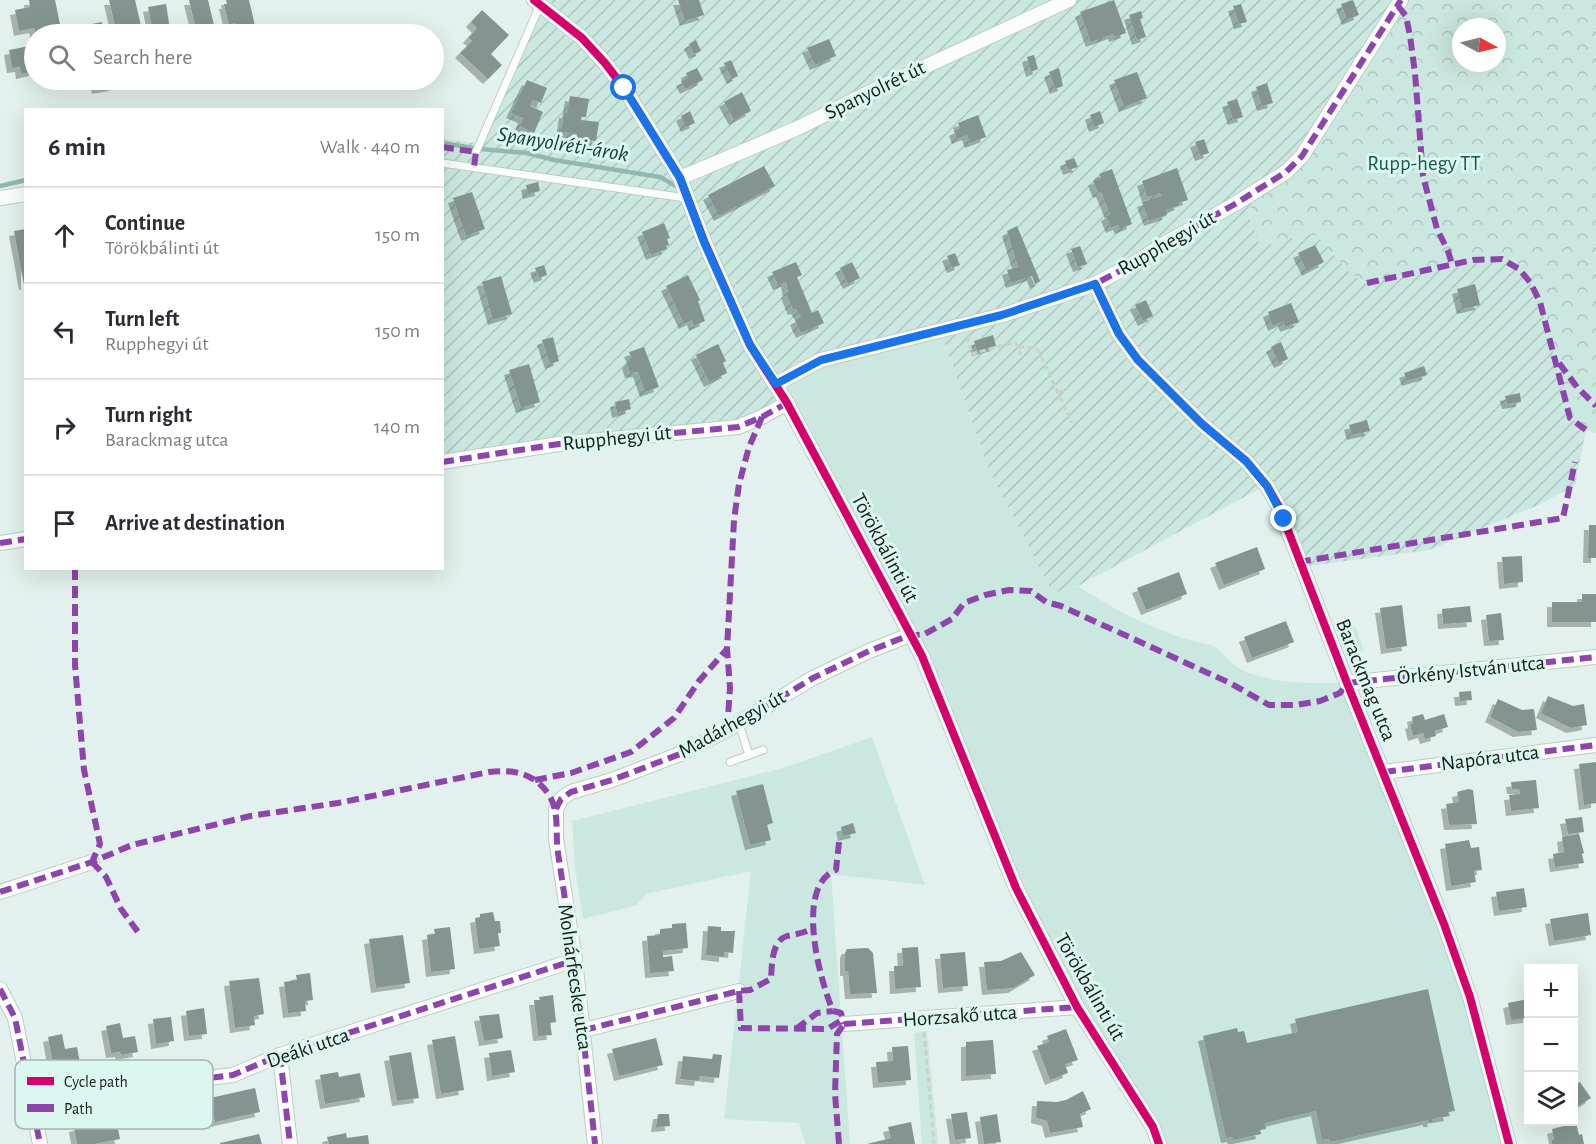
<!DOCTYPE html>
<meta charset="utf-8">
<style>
:root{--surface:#fff;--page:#f2f2f3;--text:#2b2b33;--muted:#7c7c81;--line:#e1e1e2}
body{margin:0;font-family:"Alegreya Sans",sans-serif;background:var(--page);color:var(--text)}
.controls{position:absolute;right:18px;bottom:18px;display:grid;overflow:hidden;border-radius:0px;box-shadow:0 6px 24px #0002}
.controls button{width:54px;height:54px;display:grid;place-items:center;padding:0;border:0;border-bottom:2px solid var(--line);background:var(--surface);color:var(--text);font:30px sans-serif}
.compass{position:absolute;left:1452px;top:18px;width:54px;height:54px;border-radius:50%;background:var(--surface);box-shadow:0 6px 24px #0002;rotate:97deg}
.stop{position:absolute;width:18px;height:18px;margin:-14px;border:4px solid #1a73e8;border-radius:50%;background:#fff}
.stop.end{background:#1a73e8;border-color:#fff;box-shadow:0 2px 6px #0008}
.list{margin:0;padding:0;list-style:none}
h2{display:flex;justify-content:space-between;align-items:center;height:78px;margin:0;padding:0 24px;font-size:26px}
h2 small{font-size:20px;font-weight:400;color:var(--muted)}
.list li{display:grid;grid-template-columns:39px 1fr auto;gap:18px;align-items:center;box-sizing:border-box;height:96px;padding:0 24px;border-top:2px solid var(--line)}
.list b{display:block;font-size:22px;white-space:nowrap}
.list p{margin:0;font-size:20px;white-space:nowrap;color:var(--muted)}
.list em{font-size:20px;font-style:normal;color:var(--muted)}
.icon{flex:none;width:33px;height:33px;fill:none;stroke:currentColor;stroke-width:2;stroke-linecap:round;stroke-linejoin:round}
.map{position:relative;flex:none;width:1596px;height:1144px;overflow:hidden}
.search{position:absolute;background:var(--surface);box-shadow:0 6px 24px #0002;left:24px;top:24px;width:420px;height:66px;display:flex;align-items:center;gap:15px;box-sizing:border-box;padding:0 21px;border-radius:33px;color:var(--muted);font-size:22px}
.panel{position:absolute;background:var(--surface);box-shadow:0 6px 24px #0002;left:24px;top:108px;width:420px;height:462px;border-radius:0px}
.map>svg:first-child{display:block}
.green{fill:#cbe8e0}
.forest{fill:url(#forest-crowns);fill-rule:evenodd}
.garden{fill:url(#garden-furrows)}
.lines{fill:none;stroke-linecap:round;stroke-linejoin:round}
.stream{stroke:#92b9b0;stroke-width:4.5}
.building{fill:#849591;filter:url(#shadow)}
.lane-casing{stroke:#bfccc8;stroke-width:9}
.street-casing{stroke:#bfccc8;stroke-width:16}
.path{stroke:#ccd1cf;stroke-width:3;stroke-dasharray:6 3;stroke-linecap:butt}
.lane{stroke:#fbfdfc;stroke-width:7}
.street{stroke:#fbfdfc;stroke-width:14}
.quiet{stroke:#8e44ad;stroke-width:6;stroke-dasharray:12 6;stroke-linecap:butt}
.cycleway-casing{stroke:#dcf7f0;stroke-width:11}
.cycleway{stroke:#d6006c;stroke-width:8}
.route{stroke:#1a73e8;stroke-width:8}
.labels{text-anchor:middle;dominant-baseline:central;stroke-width:6;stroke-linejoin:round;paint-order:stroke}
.street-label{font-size:21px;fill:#131d1a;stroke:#dcf7f0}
.park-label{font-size:21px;fill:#175b50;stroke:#dcf7f0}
.water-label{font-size:22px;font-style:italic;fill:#124038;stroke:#dcf7f0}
.key{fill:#dcf7f0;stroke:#a0b6b0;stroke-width:1.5}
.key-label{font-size:16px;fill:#131d1a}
</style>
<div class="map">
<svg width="1596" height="1144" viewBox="0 0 1596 1144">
<defs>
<pattern id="forest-crowns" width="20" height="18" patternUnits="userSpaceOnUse" patternTransform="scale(1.5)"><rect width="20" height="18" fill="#cbe8e0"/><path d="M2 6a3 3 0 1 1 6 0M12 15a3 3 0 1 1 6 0" fill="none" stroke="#adc7c0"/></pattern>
<pattern id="garden-furrows" width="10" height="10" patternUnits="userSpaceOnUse" patternTransform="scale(1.5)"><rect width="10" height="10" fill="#cbe8e0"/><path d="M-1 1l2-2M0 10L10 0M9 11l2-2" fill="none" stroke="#adc7c0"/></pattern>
<filter id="shadow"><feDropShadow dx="-5" dy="5" stdDeviation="0" flood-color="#0004"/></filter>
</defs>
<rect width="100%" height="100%" fill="#e2f1ed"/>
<g class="green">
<path d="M930 333 945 344 989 470 1053 592 1078 586C1112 609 1149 627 1189 640 1196 642 1204 643 1211 645 1223 650 1228 662 1239 668 1266 684 1316 684 1347 683L1444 924 1509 1144H1159L1016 888 922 656 776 384 821 360Z"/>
<path d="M1353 622 1364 650 1353 655 1341 627Z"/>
<path d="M872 737 925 885 831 874 850 1144H806L799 1123 724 1119 751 871 646 894 637 905 583 919 575 868 572 821 783 768Z"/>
<path d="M927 1031 938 1144H922L914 1033Z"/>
</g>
<path class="forest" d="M1400 0H1596V433L1586 430 1570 418 1555 358 1473 260 1367 283 1353 276 1317 236 1307 234 1261 247 1250 221 1252 193ZM1461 27H1497V63H1461Z"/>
<path class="garden" d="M527 0H1400L1311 144 1252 193 1250 221 1261 247 1307 234 1317 236 1353 276 1367 283 1473 260 1502 259 1519 269 1530 282 1540 302 1570 417 1586 430 1575 485 1541 504 1429 550 1301 567C1280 548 1274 512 1263 487L1078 586 1053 593 989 470 945 344 930 333 853 351 777 383 787 403 762 417 443 462V139L476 143 535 11V7Z"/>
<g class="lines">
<g class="stream">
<path d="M442 143 480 149 527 153 554 160 660 177 676 186"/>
<path d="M0 186 26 180"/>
</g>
</g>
<g class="building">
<path d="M29 0H55L62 34H36L34 28 19 31 15 10 30 7Z"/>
<path d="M109 0H135L143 34H117Z"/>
<path d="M189 0H208L214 25 196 29Z"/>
<path d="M226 0H249L257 34H238L235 23 229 25 224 4H227Z"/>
<path d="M678 0H699L704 15 685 21Z"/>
<path d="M1114 0 1126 33 1114 37 1113 34 1091 42 1080 12Z"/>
<path d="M1353 0 1359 15 1347 20 1341 4Z"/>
<path d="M166 4 170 29 153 32 148 7Z"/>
<path d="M1241 4 1247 22 1239 24 1233 6Z"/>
<path d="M482 10 509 35 491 54 502 65 488 79 460 53 472 41 468 38 477 28 471 22Z"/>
<path d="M1141 11 1143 18 1140 19 1146 37 1137 40 1129 15Z"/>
<path d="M102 22 104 34H83L81 26Z"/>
<path d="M829 39 836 56 815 65 807 48Z"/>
<path d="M696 40 701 51 694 54 689 44Z"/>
<path d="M34 45V71L21 74 20 67 12 68 9 50Z"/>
<path d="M1034 55 1038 69 1031 72 1027 57Z"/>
<path d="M731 60 738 76 732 79 724 63Z"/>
<path d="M697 68 703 80 685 89 681 81 688 78 686 73Z"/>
<path d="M1059 68 1063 86 1055 89 1049 72Z"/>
<path d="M1137 72 1147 98 1124 107 1114 80Z"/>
<path d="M95 80H113L114 86 97 89Z"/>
<path d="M527 80 547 88 541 103 533 100 530 106 543 112 534 133 520 126 523 118 511 113Z"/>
<path d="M1267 83 1273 103 1262 106 1256 87Z"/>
<path d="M742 92 751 111 734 120 724 102Z"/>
<path d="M570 96 589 99 586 117H581V120L599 122 596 141 577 138V134L561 132 564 113H567Z"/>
<path d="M1237 99 1243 117 1233 120 1227 102Z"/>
<path d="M690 111 695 123 686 127 681 116Z"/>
<path d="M1100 111 1104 123 1094 127 1090 115Z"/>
<path d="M978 115 986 137 970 143 967 135 957 139 954 131 960 128 958 123Z"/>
<path d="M1204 139 1209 153 1200 156 1195 142Z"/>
<path d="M1074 158 1078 167 1068 170 1065 161Z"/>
<path d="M764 166 775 186 719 216 708 195Z"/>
<path d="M1177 168 1188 200 1179 203 1180 205 1166 210 1167 215 1149 221 1142 202 1161 196 1160 193 1147 197 1142 181Z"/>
<path d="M1112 169 1132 224 1120 229 1118 225 1111 228 1106 216 1110 214 1101 192 1098 193 1093 181 1101 178 1099 174Z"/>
<path d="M538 182 540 191 528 194 526 185Z"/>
<path d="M472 192 485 229 466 236 453 198Z"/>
<path d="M664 223 670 238 667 239 669 245 666 246 667 249 651 255 642 232Z"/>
<path d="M1017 226 1040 281 1035 284 1032 276 1011 283 1007 270 1018 267 1007 231Z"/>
<path d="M26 229V285H24L14 231Z"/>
<path d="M1315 245 1324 262 1307 271 1298 253Z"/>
<path d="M1080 246 1087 264 1078 267 1071 249Z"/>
<path d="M955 253 960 265 952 268 947 256Z"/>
<path d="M796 262 802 275 797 277 812 313 818 310 824 323 801 333 795 320 801 317 796 309 793 310 786 293 788 292 786 282 778 285 772 272Z"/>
<path d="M852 262 860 278 848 284 840 268Z"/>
<path d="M544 265 547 275 539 278 535 268Z"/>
<path d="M688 275 700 300 698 301 705 321 694 326 692 320 684 324 666 286Z"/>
<path d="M501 276 512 314 493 320 482 282Z"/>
<path d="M1475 284 1480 305 1462 309 1457 289Z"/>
<path d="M1146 300 1153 316 1143 321 1135 305Z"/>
<path d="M1291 303 1299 322 1285 327 1283 321 1273 326 1268 312Z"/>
<path d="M993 335 996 346 977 351 974 341Z"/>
<path d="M553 337 559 361 550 364 542 340Z"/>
<path d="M1281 342 1288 359 1279 363 1271 347Z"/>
<path d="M718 344 726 361 723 363 727 373 709 382 696 355Z"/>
<path d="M644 347 659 387 645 392 638 372 630 373 627 364 632 358 629 352Z"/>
<path d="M529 364 540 402 521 408 509 370Z"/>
<path d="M1424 366 1427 375 1407 381 1404 373Z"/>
<path d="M1520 393 1521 402 1507 404 1505 396Z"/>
<path d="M629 399 631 409 617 413 615 402Z"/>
<path d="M1367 420 1370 431 1352 435 1349 425Z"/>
<path d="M1589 525H1596V558H1588Z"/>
<path d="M1257 547 1265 569 1224 585 1215 563Z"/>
<path d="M1522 556 1523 582 1504 584 1502 557Z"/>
<path d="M1179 572 1187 594 1146 610 1137 588Z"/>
<path d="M1582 594H1596V622H1552V602H1582Z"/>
<path d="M1402 605 1407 646 1386 649 1380 608Z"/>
<path d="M1470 606 1472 622 1443 624 1442 609Z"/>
<path d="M1501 613 1504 640 1489 641 1486 615Z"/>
<path d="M1286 621 1294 642 1252 658 1244 637Z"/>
<path d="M1471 691 1472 700 1460 701 1459 692Z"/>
<path d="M1548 696 1573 706 1584 704 1587 725 1571 728 1541 713Z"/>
<path d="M1498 699 1522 710 1534 709 1537 730 1518 732 1490 717Z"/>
<path d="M1423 714 1425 720 1444 714 1448 727 1435 731 1436 736 1425 739 1423 733 1413 736 1410 724 1413 723 1412 717Z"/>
<path d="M1596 762V803L1584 805 1579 764Z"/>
<path d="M1536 780 1539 808 1511 811 1509 795 1520 794 1519 789H1512L1511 782Z"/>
<path d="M763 784 773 823 767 825 771 840 750 845 736 791Z"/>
<path d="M1468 789 1473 790 1477 824 1449 825 1446 804 1459 802 1457 792Z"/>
<path d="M1582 817 1584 832 1568 834 1565 819Z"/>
<path d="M853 823 856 833 843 836 841 827Z"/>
<path d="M1579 834 1584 853 1582 854 1584 863 1555 867 1553 854 1564 852 1562 837Z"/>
<path d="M1469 840 1471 848 1479 847 1482 870 1474 871 1476 882 1451 886 1445 844Z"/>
<path d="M1524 888 1527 907 1499 911 1496 892Z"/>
<path d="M493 912 495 921H500L501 933H498L500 946 479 949 475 918 480 917V914Z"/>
<path d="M1588 913 1591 935 1554 941 1550 919Z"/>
<path d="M686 923 688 948 663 951V957L672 956 674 971 650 973 647 936 660 935V929L672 928V924Z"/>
<path d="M708 926 721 927V931H735L733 953 724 952V957L706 955Z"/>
<path d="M450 927 455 969 431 972 427 935 435 934 434 929Z"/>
<path d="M403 935 410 983 376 988 369 939Z"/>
<path d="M918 947 921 987 895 989 894 966H903L902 948Z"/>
<path d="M868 948 873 953 877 993 850 994 848 971H845V953L847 949Z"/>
<path d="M965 952 968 986 943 988 940 954Z"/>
<path d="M1021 952 1035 975 1013 988 987 990 984 962 1001 961Z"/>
<path d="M310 973 313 1000 305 1001 306 1011 288 1013 284 982 297 980 296 975Z"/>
<path d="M259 978 264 1014 254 1016 255 1025 235 1028 229 981Z"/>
<path d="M1428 989 1455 1111 1448 1112 1449 1116 1432 1119 1433 1122H1428V1120L1330 1142 1329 1139 1322 1140 1316 1111 1265 1123 1266 1129 1260 1130 1261 1134 1233 1140 1232 1137 1226 1138 1203 1036 1237 1028 1238 1032 1244 1031 1247 1043 1298 1032 1295 1019Z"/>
<path d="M553 995 556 1022 550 1023 552 1035 538 1036 534 1000H540L539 997Z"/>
<path d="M1528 999V1018L1511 1020 1508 1003Z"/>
<path d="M204 1008 207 1034 189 1036 186 1011Z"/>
<path d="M499 1014 503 1038 484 1041 479 1016Z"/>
<path d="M171 1017 174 1041 156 1044 153 1019Z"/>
<path d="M120 1023 123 1038 135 1036 138 1052 121 1055 120 1052 111 1053 106 1026Z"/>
<path d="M1066 1029 1078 1060 1065 1064 1068 1073 1050 1080 1037 1046 1049 1042 1047 1036Z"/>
<path d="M62 1034 65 1049 77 1047 80 1063 63 1067 62 1063 53 1065 48 1037Z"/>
<path d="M455 1036 464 1090 441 1094 432 1040Z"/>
<path d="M656 1038 663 1065 619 1076 612 1049Z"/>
<path d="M993 1040 996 1074 966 1076V1042Z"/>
<path d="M908 1046 911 1080 878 1083 876 1062 893 1061 892 1047Z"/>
<path d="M511 1050 515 1072 492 1076 489 1053Z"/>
<path d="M411 1052 419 1098 397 1101 389 1056Z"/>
<path d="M713 1054 722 1055 719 1078 700 1076 699 1081 680 1079 683 1056 712 1059Z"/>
<path d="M338 1072 339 1077 360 1073 365 1097 325 1104 320 1075Z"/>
<path d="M1574 1077H1577L1578 1083 1580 1082 1591 1098 1577 1107 1574 1108Z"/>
<path d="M255 1088 260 1112 215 1122 210 1098Z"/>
<path d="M1083 1091 1091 1109 1080 1114 1083 1127 1050 1133 1047 1121 1036 1118 1037 1101 1057 1102 1066 1100Z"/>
<path d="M967 1112 971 1138 955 1140 951 1114Z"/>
<path d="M658 1114H669L670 1126 656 1127Z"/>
<path d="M997 1114 1001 1142 984 1144 980 1117Z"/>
<path d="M116 1118 120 1139 94 1144H77L74 1127Z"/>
<path d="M911 1122 915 1144H867L891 1138 888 1127Z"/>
<path d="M1576 1123 1579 1135 1582 1134 1584 1144H1552V1140L1554 1139 1552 1129Z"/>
<path d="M346 1133 347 1138 368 1135 369 1144H329L327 1137Z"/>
<path d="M259 1134 262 1144H220V1143Z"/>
</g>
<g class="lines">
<g class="lane-casing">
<g id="lane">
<path d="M476 152 540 5"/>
<path d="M442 163 686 198"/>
<path d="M739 724 749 755"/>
<path d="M730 762 763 750"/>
</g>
</g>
<g class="street-casing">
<g id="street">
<path d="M534 0 582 38 605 63 624 88 680 178 704 241 750 345 787 403 922 656 1016 888 1077 1007 1153 1127 1159 1144"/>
<path d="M680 178 800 127 868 93 1069 0"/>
<path d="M0 198 26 194"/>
<path d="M1095 284 1119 334 1138 360 1202 424 1246 461 1267 486 1279 507 1347 683 1444 924 1470 997 1509 1144"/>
<path d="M776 384 821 360 1003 315 1095 284 1133 264 1169 241 1235 204 1286 172 1302 156 1401 0"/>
<path d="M442 462 559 444 738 427 762 417 787 403"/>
<path d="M0 543 26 539"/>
<path d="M1347 683 1596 657"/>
<path d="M1384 772 1596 745"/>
<path d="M0 892 92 862"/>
<path d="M0 989 15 1018 40 1144"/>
<path d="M844 1024 1077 1007"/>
<path d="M584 1030 739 991"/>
<path d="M280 1055 290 1144"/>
<path d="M34 1108 168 1083 233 1075 280 1055 575 960"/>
<path d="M595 1144 575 960 556 839V809L561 799 571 792 612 780 680 754 727 730 813 678 869 651 910 635"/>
</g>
</g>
<g class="path">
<path d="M967 336 972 354 1008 344 1016 343 1021 355"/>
<path d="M1018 347 1035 348 1038 350 1072 423"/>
<path d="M1058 393 1068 388"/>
<path d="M924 1032 934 1144"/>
</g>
<use href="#lane" class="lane"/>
<use href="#street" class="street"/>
<g class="quiet">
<path d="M1398 6 1406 16 1410 36 1415 73 1423 176 1437 229 1448 251 1452 264"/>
<path d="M442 147 476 152 474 167"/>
<path d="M1367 283 1473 260 1502 259 1519 269 1530 282 1540 302 1570 418 1586 430"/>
<path d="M1559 363 1577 387 1596 406"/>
<path d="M776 384 821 360 1003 315 1095 284 1133 264 1169 241 1235 204 1286 172 1302 156 1401 0"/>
<path d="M442 462 559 444 738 427 762 417 787 403"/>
<path d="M0 543 26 539"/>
<path d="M1299 562 1563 518 1575 462"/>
<path d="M75 568V665L84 770 100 844 92 862"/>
<path d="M1347 683 1596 657"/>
<path d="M727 730 730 688 727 649 734 520 739 484 749 447 762 417"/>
<path d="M1384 772 1596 745"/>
<path d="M535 780 571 773 631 752 674 718 699 681 727 649"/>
<path d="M556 809 561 799 571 792 612 780 680 754 727 730 813 678 869 651 910 635H923L952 619 964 603 985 595 1009 590 1031 591 1046 602 1061 606 1230 683 1269 705H1296L1320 701 1340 693 1347 683"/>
<path d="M839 842 836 870C794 886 820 981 833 1011L841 1013 844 1024"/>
<path d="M92 862 106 877 121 909 138 932"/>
<path d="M0 892 92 862 132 845 250 816 338 803 489 772C513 769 535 773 549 795 560 812 555 834 558 853 573 950 585 1046 595 1144"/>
<path d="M0 989 15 1018 40 1144"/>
<path d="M739 991 741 1028 827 1029 842 1020"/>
<path d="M844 1024 1077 1007"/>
<path d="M796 1029 817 1013 833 1011"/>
<path d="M584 1030 739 991 750 990 771 979C772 966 771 941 787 936 797 934 805 933 815 927"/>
<path d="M280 1055 290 1144"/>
<path d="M34 1108 168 1083 233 1075 280 1055 575 960"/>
<path d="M839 1144 835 1094 837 1034 844 1024"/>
</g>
<g class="cycleway-casing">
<g id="cycleway">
<path d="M534 0 582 38 605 63 624 88 680 178 704 241 750 345 787 403 922 656 1016 888 1077 1007 1153 1127 1159 1144"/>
<path d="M1095 284 1119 334 1138 360 1202 424 1246 461 1267 486 1279 507 1347 683 1444 924 1470 997 1509 1144"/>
</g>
</g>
<use href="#cycleway" class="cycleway"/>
</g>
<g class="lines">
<path class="route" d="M624 88 680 178 704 242 750 345 776 384 821 360 1002 315 1095 284 1119 334 1138 360 1202 424 1246 461 1267 486 1284 519"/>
</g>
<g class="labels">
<g class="street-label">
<text transform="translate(875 90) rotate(-26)">Spanyolrét út</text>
<text transform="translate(1167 243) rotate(-30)">Rupphegyi út</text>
<text transform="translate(617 438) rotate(-6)">Rupphegyi út</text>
<text transform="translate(885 548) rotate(62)">Törökbálinti út</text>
<text transform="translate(1471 670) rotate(-6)">Örkény István utca</text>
<text transform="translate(1366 680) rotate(68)">Barackmag utca</text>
<text transform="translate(732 724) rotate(-29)">Madárhegyi út</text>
<text transform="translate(1490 758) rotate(-7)">Napóra utca</text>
<text transform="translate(575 977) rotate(82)">Molnárfecske utca</text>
<text transform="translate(1090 987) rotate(60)">Törökbálinti út</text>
<text transform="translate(960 1016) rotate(-4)">Horzsakő utca</text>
<text transform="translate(308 1048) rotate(-19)">Deáki utca</text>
</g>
<g class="park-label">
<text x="1424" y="163">Rupp-hegy TT</text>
</g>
<g class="water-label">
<text transform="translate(563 144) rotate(9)">Spanyolréti-árok</text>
</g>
</g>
<rect x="15" y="1060" width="198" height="69" rx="9" class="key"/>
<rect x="27" y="1077" width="27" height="8" fill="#d6006c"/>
<rect x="27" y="1104" width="27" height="8" fill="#8e44ad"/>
<g class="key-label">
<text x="64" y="1087">Cycle path</text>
<text x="64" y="1114">Path</text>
</g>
</svg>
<div class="controls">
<button>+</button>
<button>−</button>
<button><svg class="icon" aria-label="layers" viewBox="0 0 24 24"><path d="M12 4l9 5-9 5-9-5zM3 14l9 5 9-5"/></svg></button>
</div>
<svg class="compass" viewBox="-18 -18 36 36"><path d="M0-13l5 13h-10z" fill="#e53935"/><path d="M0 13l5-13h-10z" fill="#7c7c81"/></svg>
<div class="stop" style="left:624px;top:88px"></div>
<div class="stop end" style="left:1284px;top:519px"></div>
<div class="search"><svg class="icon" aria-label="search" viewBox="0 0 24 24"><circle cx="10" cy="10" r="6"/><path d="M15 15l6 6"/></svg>Search here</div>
<section class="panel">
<h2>6 min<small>Walk · 440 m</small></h2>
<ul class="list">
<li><svg class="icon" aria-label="ahead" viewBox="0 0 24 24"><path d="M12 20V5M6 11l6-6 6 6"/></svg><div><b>Continue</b><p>Törökbálinti út</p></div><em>150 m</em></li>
<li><svg class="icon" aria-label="left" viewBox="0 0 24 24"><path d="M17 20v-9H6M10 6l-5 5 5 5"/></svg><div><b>Turn left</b><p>Rupphegyi út</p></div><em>150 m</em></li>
<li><svg class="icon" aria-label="right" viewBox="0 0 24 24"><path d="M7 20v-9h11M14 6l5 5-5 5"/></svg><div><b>Turn right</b><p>Barackmag utca</p></div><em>140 m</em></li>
<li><svg class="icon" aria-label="arrive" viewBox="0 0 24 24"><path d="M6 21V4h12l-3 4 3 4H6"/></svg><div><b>Arrive at destination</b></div></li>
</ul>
</section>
</div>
